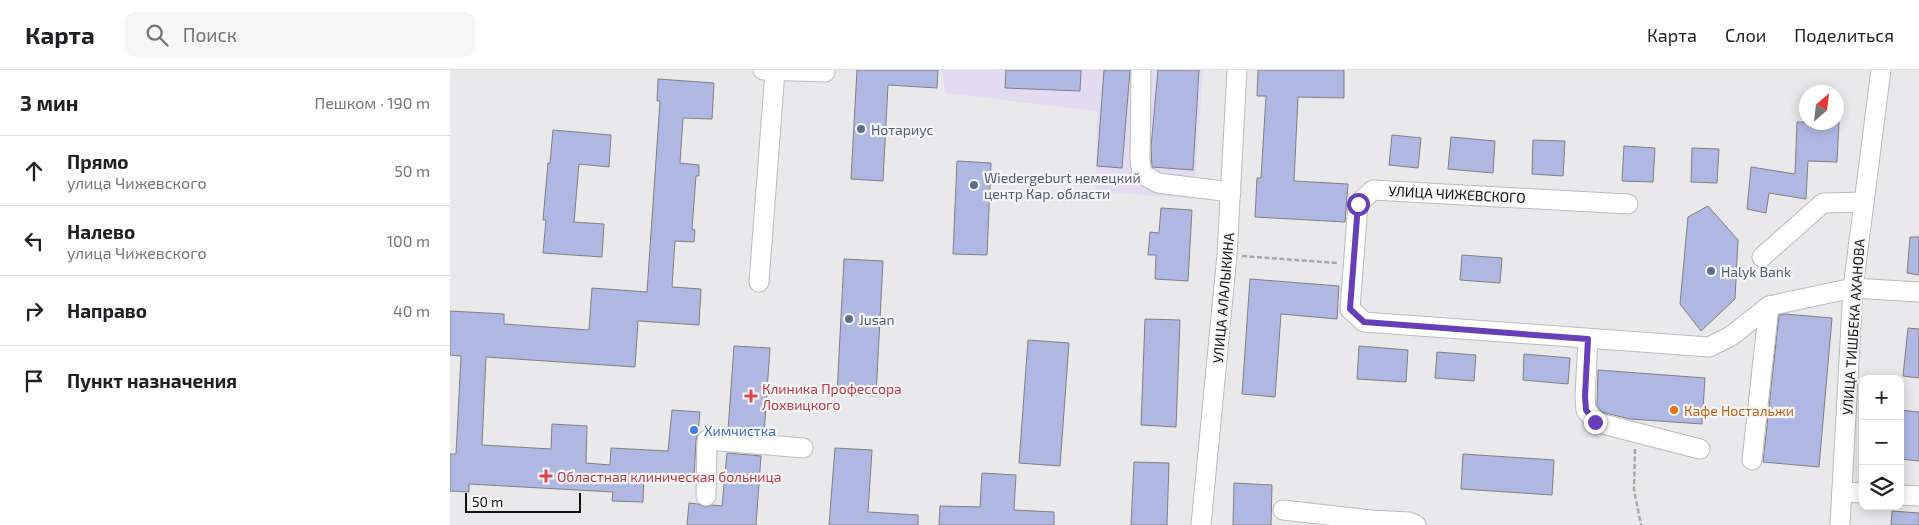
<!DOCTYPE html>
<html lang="ru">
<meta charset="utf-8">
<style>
:root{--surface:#fff;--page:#f6f6f6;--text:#202124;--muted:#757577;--line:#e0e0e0}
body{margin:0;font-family:"Exo 2",sans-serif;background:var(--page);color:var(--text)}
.controls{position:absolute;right:15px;bottom:15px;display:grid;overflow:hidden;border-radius:10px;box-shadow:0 2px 12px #0003}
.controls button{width:45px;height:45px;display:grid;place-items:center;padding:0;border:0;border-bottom:1px solid var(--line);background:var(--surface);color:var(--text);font:25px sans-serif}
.compass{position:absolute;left:1349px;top:15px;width:45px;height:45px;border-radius:50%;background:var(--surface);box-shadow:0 2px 12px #0003;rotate:28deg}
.scale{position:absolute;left:15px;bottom:12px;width:116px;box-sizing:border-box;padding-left:5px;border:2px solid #111;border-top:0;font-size:14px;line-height:18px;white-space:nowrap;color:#111;-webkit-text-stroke:4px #f6f6f8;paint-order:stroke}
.stop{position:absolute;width:15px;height:15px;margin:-11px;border:4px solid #693fb7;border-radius:50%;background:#fff}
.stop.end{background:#693fb7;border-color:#fff;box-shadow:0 1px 5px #0008}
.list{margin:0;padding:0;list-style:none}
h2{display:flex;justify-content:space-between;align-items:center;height:65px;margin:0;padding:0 20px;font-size:21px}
h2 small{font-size:16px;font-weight:400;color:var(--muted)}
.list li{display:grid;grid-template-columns:32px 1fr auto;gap:15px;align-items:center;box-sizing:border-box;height:70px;padding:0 20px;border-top:1px solid var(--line)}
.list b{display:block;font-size:19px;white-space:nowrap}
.list p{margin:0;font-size:16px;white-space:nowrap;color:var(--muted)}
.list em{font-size:16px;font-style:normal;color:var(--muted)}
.icon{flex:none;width:28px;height:28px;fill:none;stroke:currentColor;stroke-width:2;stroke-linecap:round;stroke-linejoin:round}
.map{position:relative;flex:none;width:1469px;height:455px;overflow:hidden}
header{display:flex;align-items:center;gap:30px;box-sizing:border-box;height:70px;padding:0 25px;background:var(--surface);border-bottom:1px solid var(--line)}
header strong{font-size:24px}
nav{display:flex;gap:28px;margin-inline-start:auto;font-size:18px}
.search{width:350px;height:45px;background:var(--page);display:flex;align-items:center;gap:12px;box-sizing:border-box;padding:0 18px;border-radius:10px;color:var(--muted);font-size:19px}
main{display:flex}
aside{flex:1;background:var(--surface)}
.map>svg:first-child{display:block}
.education{fill:#e2dbf1}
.building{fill:#afb8e2;stroke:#7f8081}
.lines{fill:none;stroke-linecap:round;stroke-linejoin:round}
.minor-casing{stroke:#babbbc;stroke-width:21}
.path{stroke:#a8a8a9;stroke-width:2.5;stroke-dasharray:5 2.5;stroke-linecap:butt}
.minor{stroke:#fff;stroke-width:19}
.route{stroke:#693fb7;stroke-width:6}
.service-dot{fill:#5c6f8a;stroke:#f6f6f8;stroke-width:2}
.health-dot{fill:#e0444e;stroke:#f6f6f8;stroke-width:2}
.food-dot{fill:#e8710a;stroke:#f6f6f8;stroke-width:2}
.shop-dot{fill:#3f7fe0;stroke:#f6f6f8;stroke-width:2}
.labels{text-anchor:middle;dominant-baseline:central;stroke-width:4.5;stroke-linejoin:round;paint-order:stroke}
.service-label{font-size:14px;fill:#4e5e75;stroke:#f6f6f8;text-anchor:start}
.street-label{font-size:14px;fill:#111;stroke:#f6f6f8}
.health-label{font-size:14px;fill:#be3a42;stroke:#f6f6f8;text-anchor:start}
.food-label{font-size:14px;fill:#c56008;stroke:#f6f6f8;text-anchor:start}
.shop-label{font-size:14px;fill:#366cbe;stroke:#f6f6f8;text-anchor:start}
</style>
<header>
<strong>Карта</strong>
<div class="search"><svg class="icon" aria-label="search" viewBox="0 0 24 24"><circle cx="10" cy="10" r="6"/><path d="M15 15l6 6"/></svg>Поиск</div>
<nav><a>Карта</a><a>Слои</a><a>Поделиться</a></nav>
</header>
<main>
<aside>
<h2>3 мин<small>Пешком · 190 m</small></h2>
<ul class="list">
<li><svg class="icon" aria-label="ahead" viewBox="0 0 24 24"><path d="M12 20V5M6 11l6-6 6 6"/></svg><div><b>Прямо</b><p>улица Чижевского</p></div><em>50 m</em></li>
<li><svg class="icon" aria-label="left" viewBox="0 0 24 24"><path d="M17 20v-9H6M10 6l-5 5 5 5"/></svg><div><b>Налево</b><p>улица Чижевского</p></div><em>100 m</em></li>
<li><svg class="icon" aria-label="right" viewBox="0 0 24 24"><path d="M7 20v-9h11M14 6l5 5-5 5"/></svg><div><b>Направо</b></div><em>40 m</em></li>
<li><svg class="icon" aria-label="arrive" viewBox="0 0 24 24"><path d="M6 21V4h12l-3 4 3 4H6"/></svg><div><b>Пункт назначения</b></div></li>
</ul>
</aside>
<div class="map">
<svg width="1469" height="455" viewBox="0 0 1469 455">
<rect width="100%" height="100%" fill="#e9e9eb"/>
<path class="education" d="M492 0H753L744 129 646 121 647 41 495 23Z"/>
<g class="building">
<path d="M407 0H488L487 18 438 15 433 111 401 109Z"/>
<path d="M556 0H631L630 21 555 18Z"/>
<path d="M654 0H680L672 98 647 96Z"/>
<path d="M708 0H749L743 100 702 97 701 77Z"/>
<path d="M808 0H894V28L848 27 844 111 898 114 895 152 805 147 807 108H811L816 26H807Z"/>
<path d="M208 9 264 13 262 49 233 48 230 93 249 95V106H246L242 159 245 160 244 172 225 171 222 217 251 219 249 255 188 251 185 297 36 287 32 375 101 379 102 354 137 356 136 393 160 395 161 378 218 381 222 340 250 342 248 363 246 370 244 411 194 406 193 432 162 431 163 422 19 414V422L0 421V384H6L11 286 0 285V241L54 244V254L139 260 142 218 197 222 210 31H207Z"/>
<path d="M1347 52H1389L1387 92 1358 91 1356 129 1319 123 1316 143 1297 139 1301 97 1345 104Z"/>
<path d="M103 60 161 65 159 97 129 94 124 152 154 154 152 187 93 183 96 150H93L98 93H100Z"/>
<path d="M942 65 971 68 968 98 939 95Z"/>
<path d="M1001 67 1045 71 1043 103 998 99Z"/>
<path d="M1083 70 1115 71 1113 106 1082 104Z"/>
<path d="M1174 76 1205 78 1203 112 1172 111Z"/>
<path d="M1242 78 1269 79 1267 113 1241 112Z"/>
<path d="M507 91 541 93 537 185 503 184Z"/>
<path d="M1258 136 1288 170 1285 229 1251 261 1230 234 1238 147Z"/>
<path d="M711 138 742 140 738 211 705 209 706 185H698L700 162 709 163Z"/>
<path d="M1460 167H1469V205L1457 203Z"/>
<path d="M1012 185 1052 188 1050 213 1010 210Z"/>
<path d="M394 189 433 191 426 326 387 324Z"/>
<path d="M800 209 889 216 887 249 831 244 825 327 792 324Z"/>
<path d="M1335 244 1382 248 1369 397 1313 392 1329 245Z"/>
<path d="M695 249 730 250 726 357 691 355Z"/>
<path d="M1458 258 1469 259V308L1453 306Z"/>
<path d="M578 270 619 273 610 396 569 393Z"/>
<path d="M284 276 320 278 314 364 278 360Z"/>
<path d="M909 276 958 280 956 312 907 309Z"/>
<path d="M987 282 1026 285 1024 311 985 308Z"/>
<path d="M1074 284 1120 288 1118 314 1073 310Z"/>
<path d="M1148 300 1255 308 1252 354 1180 349 1152 342 1147 336Z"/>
<path d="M1450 340 1469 342V391L1450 389Z"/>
<path d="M385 378 422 380 418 442 468 445V455H379Z"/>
<path d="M277 383 311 386 306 455H237L239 433 248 434 255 437 262 435 272 436Z"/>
<path d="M1013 384 1104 390 1102 425 1011 419Z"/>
<path d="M684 392 719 393 717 455H681Z"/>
<path d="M532 403 566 405 564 440 604 442V455H489L490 436 530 437Z"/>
<path d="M784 413 822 415 821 455H783Z"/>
<path d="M1442 441 1469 443V455H1441Z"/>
</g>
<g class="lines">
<g class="minor-casing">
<g id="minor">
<path d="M313 0 375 2"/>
<path d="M691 0 690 89 692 104 708 113 781 122"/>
<path d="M1178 134 923 120 908 134 900 239 914 252 1259 277 1281 266 1319 236 1403 218 1469 222"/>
<path d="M1312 187 1373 133 1414 132"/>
<path d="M309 212 325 1"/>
<path d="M1138 269 1135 326 1136 340 1145 352 1250 379"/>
<path d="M1302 390 1319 236"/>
<path d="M1392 422 1413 423"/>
<path d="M1450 425 1469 426"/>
<path d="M256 426 257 370 353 378"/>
<path d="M833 440 921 450 959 452 966 455"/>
<path d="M751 455 777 185 787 0"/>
<path d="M1390 455 1403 218 1431 0"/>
</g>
</g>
<g class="path">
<path d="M792 186 887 193"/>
<path d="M1185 379 1184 420 1191 455"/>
</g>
<use href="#minor" class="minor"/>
</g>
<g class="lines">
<path class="route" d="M908 134 900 239 914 252 1138 269 1135 326 1136 340 1145 352"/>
</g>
<g class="service-dot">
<circle cx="411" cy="59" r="5"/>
<circle cx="524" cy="115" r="5"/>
<circle cx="1261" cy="201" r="5"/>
<circle cx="399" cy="249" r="5"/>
</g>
<g class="health-dot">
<path d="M298.5 318.5h5v5h5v5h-5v5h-5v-5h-5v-5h5z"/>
<path d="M93.5 398.5h5v5h5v5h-5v5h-5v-5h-5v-5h5z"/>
</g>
<circle class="food-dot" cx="1224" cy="340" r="5"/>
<circle class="shop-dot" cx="244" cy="360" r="5"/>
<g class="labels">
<g class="service-label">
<text x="421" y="59">Нотариус</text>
<text x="534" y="107">Wiedergeburt немецкий<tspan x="534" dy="16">центр Кар. области</tspan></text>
<text x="1271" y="201">Halyk Bank</text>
<text x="409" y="249">Jusan</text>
</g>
<g class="street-label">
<text transform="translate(1007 124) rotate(3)">УЛИЦА ЧИЖЕВСКОГО</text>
<text transform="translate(773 228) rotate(-85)">УЛИЦА АЛАЛЫКИНА</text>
<text transform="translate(1403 257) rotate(-86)">УЛИЦА ТИШБЕКА АХАНОВА</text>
</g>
<g class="health-label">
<text x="312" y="318">Клиника Профессора<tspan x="312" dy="16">Лохвицкого</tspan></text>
<text x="107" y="406">Областная клиническая больница</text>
</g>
<g class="food-label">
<text x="1234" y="340">Кафе Ностальжи</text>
</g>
<g class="shop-label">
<text x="254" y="360">Химчистка</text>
</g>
</g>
</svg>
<div class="controls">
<button>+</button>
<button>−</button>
<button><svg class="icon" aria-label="layers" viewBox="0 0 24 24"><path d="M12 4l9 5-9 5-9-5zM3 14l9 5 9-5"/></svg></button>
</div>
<svg class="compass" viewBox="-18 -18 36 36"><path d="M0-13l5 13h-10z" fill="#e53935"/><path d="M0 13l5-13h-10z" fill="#757577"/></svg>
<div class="scale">50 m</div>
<div class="stop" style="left:908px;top:134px"></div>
<div class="stop end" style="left:1145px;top:352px"></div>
</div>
</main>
